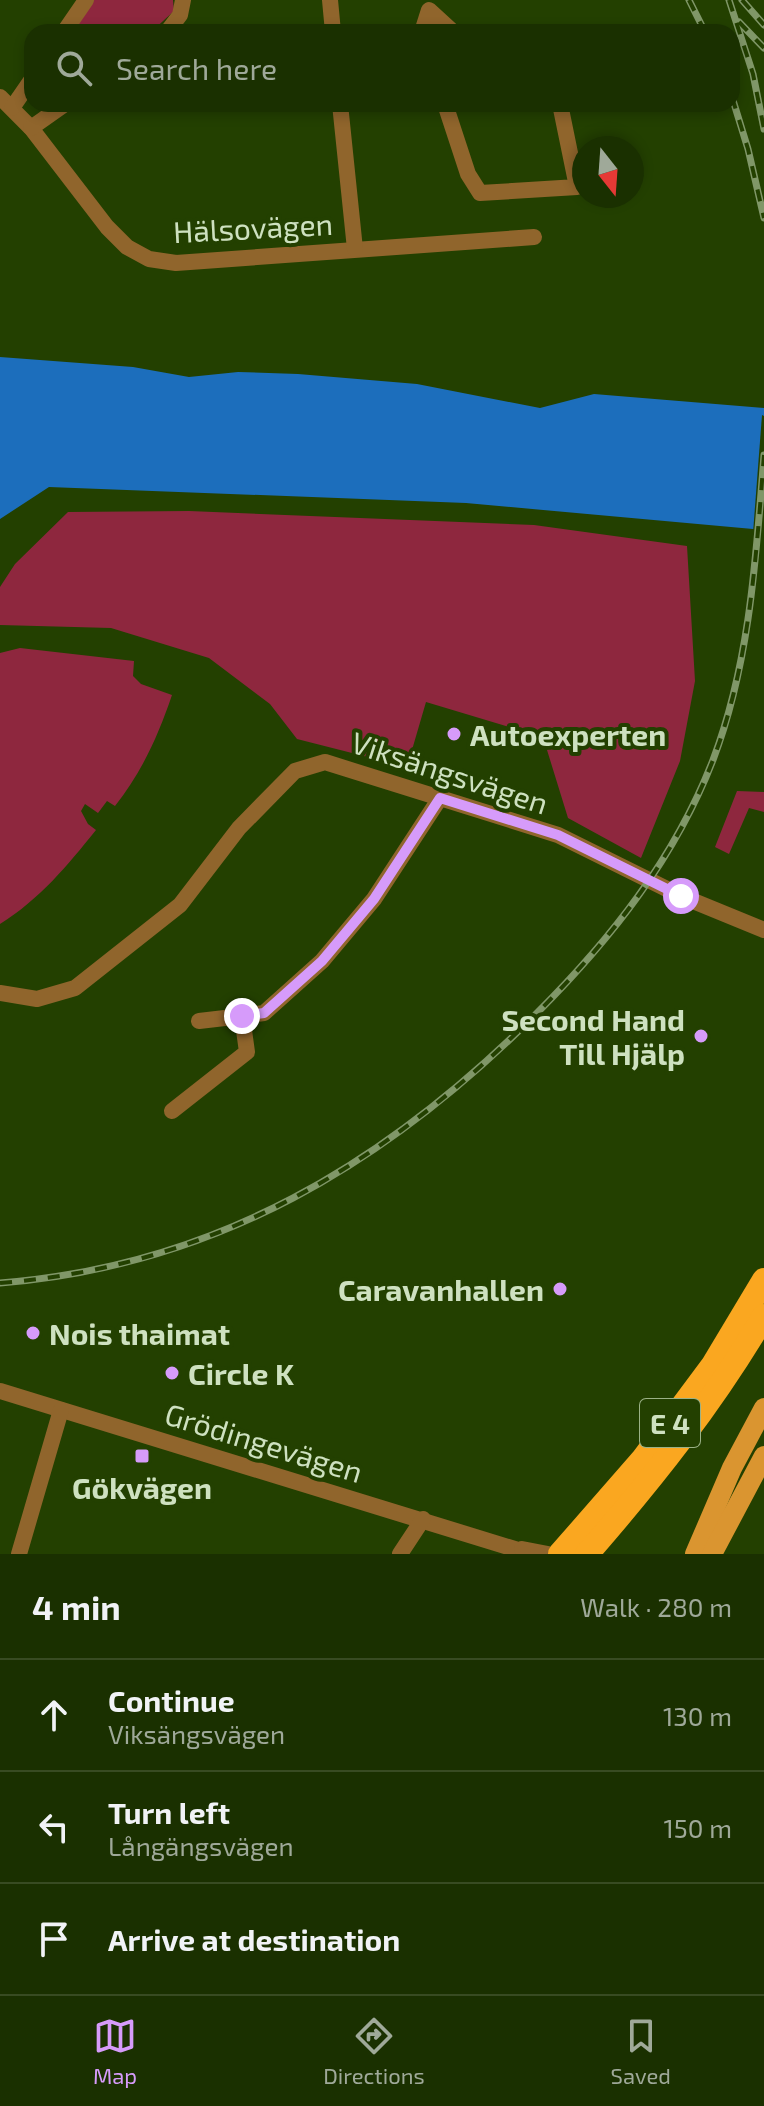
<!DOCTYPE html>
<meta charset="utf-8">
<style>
:root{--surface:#1a3000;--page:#273c0f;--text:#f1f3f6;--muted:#9fa999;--line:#384b22;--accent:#d69bfa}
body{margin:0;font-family:"Exo 2",sans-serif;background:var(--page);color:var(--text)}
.compass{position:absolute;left:572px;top:136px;width:72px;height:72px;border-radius:50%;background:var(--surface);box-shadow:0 4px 12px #0003;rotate:163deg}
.stop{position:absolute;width:24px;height:24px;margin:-18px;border:6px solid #d69bfa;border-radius:50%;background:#fff}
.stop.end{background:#d69bfa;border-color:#fff;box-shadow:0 2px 8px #0008}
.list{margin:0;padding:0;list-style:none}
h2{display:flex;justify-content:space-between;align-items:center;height:104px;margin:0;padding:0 32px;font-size:34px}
h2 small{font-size:26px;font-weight:400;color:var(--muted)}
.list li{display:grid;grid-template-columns:52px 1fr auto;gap:24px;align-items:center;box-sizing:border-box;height:112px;padding:0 32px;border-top:2px solid var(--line)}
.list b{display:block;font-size:30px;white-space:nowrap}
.list p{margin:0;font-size:26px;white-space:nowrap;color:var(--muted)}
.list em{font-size:26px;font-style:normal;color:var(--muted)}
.icon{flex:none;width:44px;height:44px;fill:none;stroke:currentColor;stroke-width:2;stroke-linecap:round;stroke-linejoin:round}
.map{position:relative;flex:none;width:764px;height:1554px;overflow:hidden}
.search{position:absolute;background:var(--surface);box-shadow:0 4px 12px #0003;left:24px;right:24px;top:24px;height:88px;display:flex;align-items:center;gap:20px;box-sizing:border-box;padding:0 28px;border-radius:24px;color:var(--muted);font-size:30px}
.sheet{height:440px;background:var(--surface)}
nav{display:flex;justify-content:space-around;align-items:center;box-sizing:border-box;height:112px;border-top:2px solid var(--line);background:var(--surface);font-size:22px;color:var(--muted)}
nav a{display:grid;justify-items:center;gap:4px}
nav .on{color:var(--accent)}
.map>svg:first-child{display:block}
.green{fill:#8e273e}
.water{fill:#1c6ebc}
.pier{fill:#234000}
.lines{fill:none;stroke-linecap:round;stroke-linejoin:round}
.minor{stroke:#90652c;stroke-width:16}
.major{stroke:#da9530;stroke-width:20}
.highway{stroke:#faa720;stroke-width:24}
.rail-casing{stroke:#809768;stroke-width:7}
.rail{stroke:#234000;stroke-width:4;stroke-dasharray:12;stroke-linecap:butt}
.route{stroke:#d69bfa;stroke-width:10}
.poi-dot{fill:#d69bfa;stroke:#234000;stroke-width:3}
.labels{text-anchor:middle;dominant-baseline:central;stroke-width:8;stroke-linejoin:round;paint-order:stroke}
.shield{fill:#234000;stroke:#9bb186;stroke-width:2}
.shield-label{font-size:28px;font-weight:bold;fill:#cee1c0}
.street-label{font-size:30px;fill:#cee1c0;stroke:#234000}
.poi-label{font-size:30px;font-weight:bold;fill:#cee1c0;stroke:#234000;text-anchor:start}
</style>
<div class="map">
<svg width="764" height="1554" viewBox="0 0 764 1554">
<rect width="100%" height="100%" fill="#234000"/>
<g class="green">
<path d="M91 0H173L174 11 151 32H70Z"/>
<path d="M189 511 534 525 687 546 695 681 680 761 641 858 568 818 543 737 426 702 407 767 297 739 270 704 209 658 111 628 0 625V587L15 564 68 512Z"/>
<path d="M20 648 134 661 133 676 141 684 172 695C158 736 142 772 115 806L107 801 98 813 85 804 81 811 88 824 96 830C67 866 40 899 0 924V653Z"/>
<path d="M737 791 764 792V812L749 808 729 854 715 847Z"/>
</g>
<path class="water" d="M0 357 133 367 189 377 238 372 298 374 417 384 540 408 594 394 764 408V530L466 503 49 487 0 519Z"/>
<path class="pier" d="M762 415 764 416V534L753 533Z"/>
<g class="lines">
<g class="minor">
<path d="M330 0 333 32"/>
<path d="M64 32 86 0"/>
<path d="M167 32 180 15 183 0"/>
<path d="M422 32 429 10 453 32"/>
<path d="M0 97 31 128 107 227 127 247 149 259 176 263 534 237"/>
<path d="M340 104 355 249"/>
<path d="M445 104 468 174 480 193 577 187 560 104"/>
<path d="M12 108 32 79"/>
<path d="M31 128 65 104"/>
<path d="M0 993 37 999 75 988 180 905 239 828 295 771 325 762 558 835 681 896 764 930"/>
<path d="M199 1021 242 1016"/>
<path d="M172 1111 247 1052 242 1016 264 1013 322 961 374 899 440 798"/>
<path d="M0 1391 531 1554"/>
<path d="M522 1549 548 1554"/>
<path d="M19 1554 61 1410"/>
<path d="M400 1554 423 1519"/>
</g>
<g class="major">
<path d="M695 1554 732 1468 764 1408"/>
<path d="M712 1554 764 1456"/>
</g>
<g class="highway">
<path d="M560 1554 643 1459 713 1365 764 1280"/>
<path d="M587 1554C654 1477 712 1404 764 1316"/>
</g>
<g class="rail-casing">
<g id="rail">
<path d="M689 0 705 32"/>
<path d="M729 0 753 74 764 129"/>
<path d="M742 0 764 25"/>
<path d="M739 22 764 48"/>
<path d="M732 97 748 149 764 218"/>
<path d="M0 1283C216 1266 387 1163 537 1013 611 939 675 858 713 760 750 663 756 557 764 455"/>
</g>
</g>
<use href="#rail" class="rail"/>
</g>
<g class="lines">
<path class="route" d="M242 1016 264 1013 322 961 374 899 440 798 558 835 681 896"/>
</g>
<g class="poi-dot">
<circle cx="454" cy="734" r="8"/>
<circle cx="701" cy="1036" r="8"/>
<circle cx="560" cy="1289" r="8"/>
<circle cx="33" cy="1333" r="8"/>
<circle cx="172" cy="1373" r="8"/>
<rect x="134" y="1448" width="16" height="16" rx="4"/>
</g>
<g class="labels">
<rect class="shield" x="640" y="1399" width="60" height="48" rx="6"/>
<g class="shield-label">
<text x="670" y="1423">E 4</text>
</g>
<g class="street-label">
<text transform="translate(253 227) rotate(-3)">Hälsovägen</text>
<text transform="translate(450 772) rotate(18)">Viksängsvägen</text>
<text transform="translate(264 1442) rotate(17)">Grödingevägen</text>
</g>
<g class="poi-label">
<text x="470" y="734">Autoexperten</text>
<text x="685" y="1019" text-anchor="end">Second Hand<tspan x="685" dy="34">Till Hjälp</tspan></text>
<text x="544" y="1289" text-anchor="end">Caravanhallen</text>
<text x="49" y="1333">Nois thaimat</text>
<text x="188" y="1373">Circle K</text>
<text x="142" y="1487" text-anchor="middle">Gökvägen</text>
</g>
</g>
</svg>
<svg class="compass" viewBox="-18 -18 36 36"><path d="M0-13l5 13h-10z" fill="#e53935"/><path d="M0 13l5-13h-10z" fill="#9fa999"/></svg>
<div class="stop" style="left:681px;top:896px"></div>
<div class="stop end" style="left:242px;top:1016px"></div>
<div class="search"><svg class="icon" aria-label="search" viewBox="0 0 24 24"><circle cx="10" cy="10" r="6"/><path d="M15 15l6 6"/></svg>Search here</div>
</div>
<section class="sheet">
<h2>4 min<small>Walk · 280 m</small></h2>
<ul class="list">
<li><svg class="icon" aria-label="ahead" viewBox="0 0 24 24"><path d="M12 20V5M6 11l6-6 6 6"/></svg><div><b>Continue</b><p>Viksängsvägen</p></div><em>130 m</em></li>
<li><svg class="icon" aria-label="left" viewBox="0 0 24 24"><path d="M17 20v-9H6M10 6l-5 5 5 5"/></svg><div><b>Turn left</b><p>Långängsvägen</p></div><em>150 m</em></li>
<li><svg class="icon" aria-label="arrive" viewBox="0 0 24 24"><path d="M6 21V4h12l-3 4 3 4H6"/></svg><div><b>Arrive at destination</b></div></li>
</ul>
</section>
<nav>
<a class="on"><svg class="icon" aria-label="map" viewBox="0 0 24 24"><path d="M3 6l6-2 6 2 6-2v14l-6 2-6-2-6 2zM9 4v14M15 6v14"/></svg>Map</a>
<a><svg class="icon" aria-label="directions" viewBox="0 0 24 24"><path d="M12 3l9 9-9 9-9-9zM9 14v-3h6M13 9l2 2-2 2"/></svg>Directions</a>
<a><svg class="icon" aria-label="saved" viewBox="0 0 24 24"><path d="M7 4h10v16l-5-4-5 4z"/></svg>Saved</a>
</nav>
